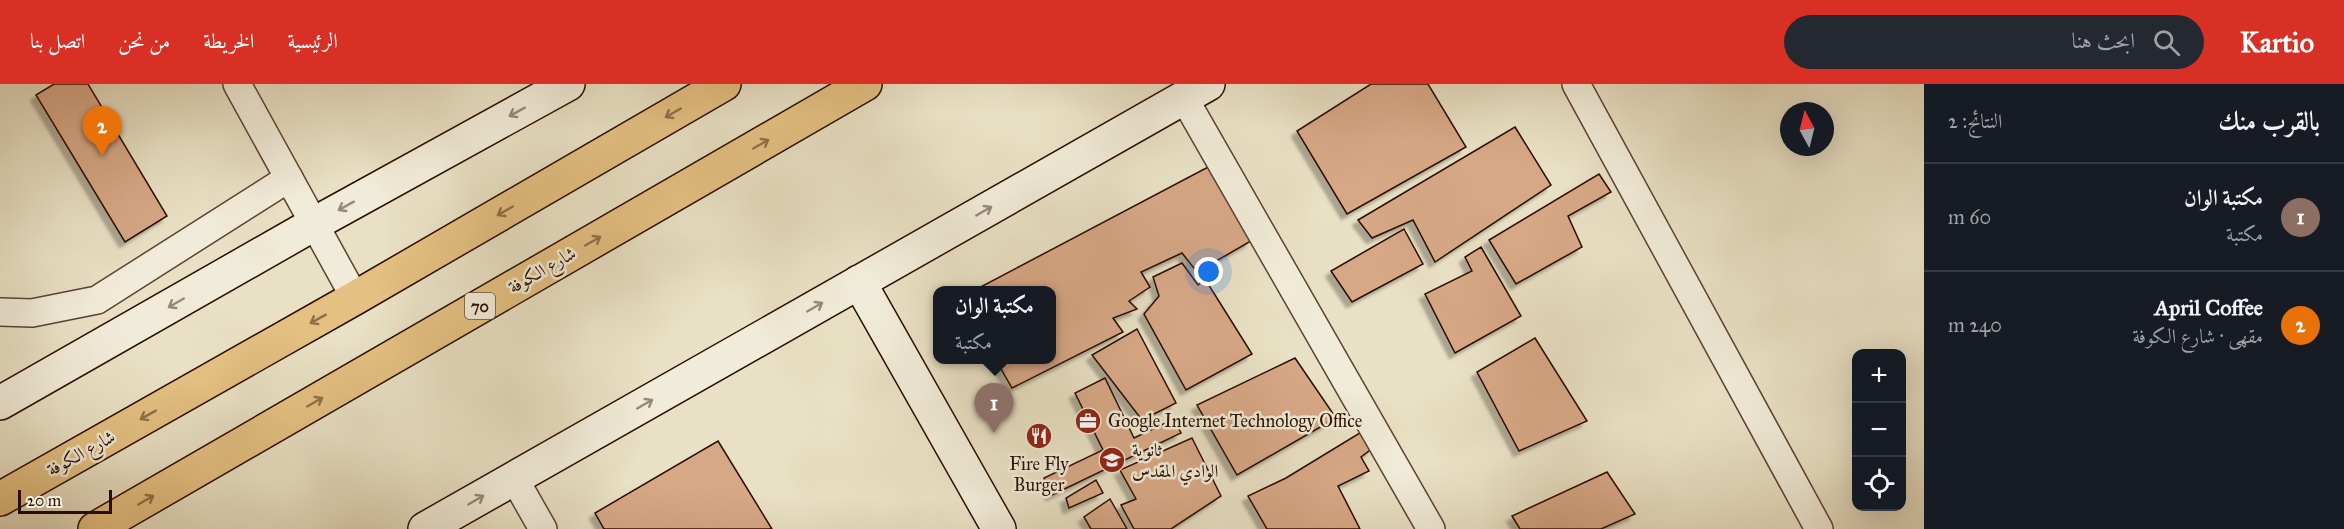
<!DOCTYPE html>
<html lang="ar">
<meta charset="utf-8">
<style>
:root{--surface:#171b24;--page:#242831;--text:#f1f3f6;--muted:#9ea1a6;--line:#363941;--accent:#d93025}
body{margin:0;font-family:"IM FELL Great Primer",Amiri,serif;background:var(--page);color:var(--text);direction:rtl}
.controls{position:absolute;right:18px;bottom:18px;display:grid;overflow:hidden;border-radius:12px;box-shadow:0 6px 24px #0002}
.controls button{width:54px;height:54px;display:grid;place-items:center;padding:0;border:0;border-bottom:2px solid var(--line);background:var(--surface);color:var(--text);font:30px sans-serif}
.compass{position:absolute;left:1780px;top:18px;width:54px;height:54px;border-radius:50%;background:var(--surface);box-shadow:0 6px 24px #0002;rotate:353deg}
.scale{position:absolute;left:18px;bottom:15px;width:94px;box-sizing:border-box;padding-left:6px;border:3px solid #2a0d01;border-top:0;font-size:16px;line-height:21px;white-space:nowrap;color:#2a0d01;-webkit-text-stroke:4px #f1ecd9;paint-order:stroke}
.you{position:absolute;left:1209px;top:188px;width:21px;height:21px;margin:-15px;border:4px solid #fff;border-radius:50%;background:#1a73e8;box-shadow:0 0 0 9px #1a73e833}
.badge{display:grid;place-items:center;width:39px;height:39px;border-radius:50%;background:var(--accent);color:#fff;font-size:20px;font-weight:700}
.pin{position:absolute;translate:-50% -50px;filter:drop-shadow(0 2px 3px #0008)}
.pin::after{content:'';position:absolute;top:32px;width:21px;height:18px;background:inherit;clip-path:polygon(0 0,100% 0,50% 100%)}
.popup{position:absolute;left:933px;top:202px;width:123px;height:78px;box-sizing:border-box;display:grid;place-content:center;border-radius:12px;background:var(--surface);filter:drop-shadow(0 2px 4px #0005);font-size:20px;white-space:nowrap;color:var(--muted)}
.popup b{font-size:22px;color:var(--text)}
.popup::after{content:'';position:absolute;left:50%;top:100%;margin-left:-12px;border:12px solid transparent;border-top-color:var(--surface)}
.list{margin:0;padding:0;list-style:none}
h2{display:flex;justify-content:space-between;align-items:center;height:78px;margin:0;padding:0 24px;font-size:26px}
h2 small{font-size:20px;font-weight:400;color:var(--muted)}
.list li{display:grid;grid-template-columns:39px 1fr auto;gap:18px;align-items:center;box-sizing:border-box;height:108px;padding:0 24px;border-top:2px solid var(--line)}
.list b{display:block;font-size:22px;white-space:nowrap}
.list p{margin:0;font-size:20px;white-space:nowrap;color:var(--muted)}
.list em{font-size:20px;font-style:normal;color:var(--muted)}
.icon{flex:none;width:33px;height:33px;fill:none;stroke:currentColor;stroke-width:2;stroke-linecap:round;stroke-linejoin:round}
.map{position:relative;flex:none;width:1924px;height:445px;overflow:hidden;direction:ltr}
header{display:flex;align-items:center;gap:36px;box-sizing:border-box;height:84px;padding:0 30px;background:var(--accent);color:#fff}
header strong{font-size:28px}
nav{display:flex;gap:33px;margin-inline-start:auto;font-size:21px}
.search{width:420px;height:54px;background:var(--page);display:flex;align-items:center;gap:15px;box-sizing:border-box;padding:0 21px;border-radius:33px;color:var(--muted);font-size:22px}
main{display:flex}
aside{flex:1;background:var(--surface)}
.map>svg:first-child{display:block}
.building{fill:#d7a886;stroke:#2a0d01;stroke-width:1.5;filter:url(#shadow)}
.lines{fill:none;stroke-linecap:round;stroke-linejoin:round}
.street-casing{stroke:#5a4232;stroke-width:30}
.secondary-casing{stroke:#2a0d01;stroke-width:36}
.highway-casing{stroke:#2a0d01;stroke-width:36}
.street{stroke:#f1ecd9;stroke-width:27}
.secondary{stroke:#f1ecd9;stroke-width:33}
.highway{stroke:#e4c082;stroke-width:33}
.oneway{stroke:#978878}
.oneway2{stroke:#906f48}
.labels{text-anchor:middle;dominant-baseline:central;stroke-width:5;stroke-linejoin:round;paint-order:stroke}
.shield{fill:#f1ecd9;stroke:#665042;stroke-width:1.5}
.shield-label{font-size:16px;font-weight:bold;fill:#2a0d01}
.street-label{font-size:18px;fill:#2a0d01;stroke:#f1ecd9}
.poi-label{font-size:18px;fill:#2a0d01;stroke:#f1ecd9;text-anchor:start}
</style>
<header>
<strong>Kartio</strong>
<div class="search"><svg class="icon" aria-label="search" viewBox="0 0 24 24"><circle cx="10" cy="10" r="6"/><path d="M15 15l6 6"/></svg>ابحث هنا</div>
<nav><a>الرئيسية</a><a>الخريطة</a><a>من نحن</a><a>اتصل بنا</a></nav>
</header>
<main>
<aside>
<h2>بالقرب منك<small>النتائج: 2</small></h2>
<ul class="list">
<li><span class="badge" style="background:#8d6e63">1</span><div><b>مكتبة الوان</b><p>مكتبة</p></div><em>60 m</em></li>
<li><span class="badge" style="background:#e8710a">2</span><div><b>April Coffee</b><p>مقهى · شارع الكوفة</p></div><em>240 m</em></li>
</ul>
</aside>
<div class="map">
<svg width="1924" height="445" viewBox="0 0 1924 445">
<defs>
<filter id="shadow"><feDropShadow dx="-5.5" dy="5.5" stdDeviation="1.5" flood-color="#0004"/></filter>
</defs>
<rect width="100%" height="100%" fill="#e9e1c5"/>
<filter id="stains"><feTurbulence type="fractalNoise" baseFrequency=".00333" numOctaves="4"/><feColorMatrix values="0 0 0 0 .2 0 0 0 0 .09 0 0 0 0 .02 0 0 0 .5 -.17"/></filter>
<radialGradient id="worn" r=".72"><stop offset=".6" stop-color="#630" stop-opacity="0"/><stop offset="1" stop-color="#630" stop-opacity=".3"/></radialGradient>
<g class="building">
<path d="M54 0H88L167 132 125 158 36 11Z"/>
<path d="M1371 0H1428L1466 63 1347 130 1297 47Z"/>
<path d="M1515 43 1551 101 1435 178 1413 136 1372 154 1358 136Z"/>
<path d="M1210 82 1251 157 1197 188 1182 169 1141 188 1150 203 1129 217 1137 225 1113 234 1123 248 1012 304 996 276H1051V206H975Z"/>
<path d="M1599 90 1611 108 1568 132 1582 163 1516 200 1489 156Z"/>
<path d="M1404 145 1423 180 1352 218 1331 187Z"/>
<path d="M1481 163 1521 232 1455 269 1425 210 1472 187 1465 173Z"/>
<path d="M1182 179 1198 201 1205 195 1252 270 1186 306 1144 230 1159 212 1153 193Z"/>
<path d="M1137 245 1176 319 1142 336 1092 271Z"/>
<path d="M1535 254 1587 337 1519 367 1477 288Z"/>
<path d="M1295 274 1336 334 1237 391 1197 321Z"/>
<path d="M1105 294 1134 354 1174 335 1181 349 1052 411 1044 394 1103 366 1075 309Z"/>
<path d="M1363 347 1373 364 1361 373 1369 387 1338 402 1360 445H1267L1248 412 1286 394Z"/>
<path d="M1192 354 1221 412 1171 445H1134L1121 421 1136 415 1120 386Z"/>
<path d="M718 357 772 445H604L595 429Z"/>
<path d="M1607 388 1635 430 1601 445H1520L1512 432Z"/>
<path d="M1096 396 1103 409 1069 424 1066 414Z"/>
<path d="M1110 415 1127 445H1091L1084 433Z"/>
</g>
<g class="lines">
<g class="street-casing">
<g id="street">
<path d="M237 0 355 214"/>
<path d="M1576 0 1819 445"/>
<path d="M1184 14 1431 445"/>
<path d="M0 228 32 229 97 216 289 94"/>
<path d="M514 394 543 445"/>
</g>
</g>
<g class="secondary-casing">
<g id="secondary">
<path d="M859 198 999 445"/>
<path d="M0 319 314 140 568 0"/>
<path d="M425 445 1208 0"/>
</g>
</g>
<g class="highway-casing">
<g id="highway">
<path d="M0 415 355 214 724 0"/>
<path d="M95 445 865 0"/>
</g>
</g>
<use href="#street" class="street"/>
<use href="#secondary" class="secondary"/>
<use href="#highway" class="highway"/>
</g>
<defs><path id="oneway-shaft" d="M-6 0H5M1.5-3L5.5 0L1.5 3" fill="none" stroke-width="1.6" stroke-linecap="round" stroke-linejoin="round" transform="scale(1.5)"/></defs>
<g class="oneway">
<use href="#oneway-shaft" transform="translate(517 28) rotate(151)"/>
<use href="#oneway-shaft" transform="translate(346 122) rotate(151)"/>
<use href="#oneway-shaft" transform="translate(984 127) rotate(-30)"/>
<use href="#oneway-shaft" transform="translate(176 219) rotate(150)"/>
<use href="#oneway-shaft" transform="translate(815 223) rotate(-30)"/>
<use href="#oneway-shaft" transform="translate(645 320) rotate(-30)"/>
<use href="#oneway-shaft" transform="translate(476 416) rotate(-30)"/>
</g>
<g class="oneway2">
<use href="#oneway-shaft" transform="translate(673 29) rotate(150)"/>
<use href="#oneway-shaft" transform="translate(761 60) rotate(-30)"/>
<use href="#oneway-shaft" transform="translate(505 127) rotate(150)"/>
<use href="#oneway-shaft" transform="translate(593 157) rotate(-30)"/>
<use href="#oneway-shaft" transform="translate(318 235) rotate(151)"/>
<use href="#oneway-shaft" transform="translate(315 318) rotate(-30)"/>
<use href="#oneway-shaft" transform="translate(148 331) rotate(151)"/>
<use href="#oneway-shaft" transform="translate(146 416) rotate(-30)"/>
</g>
<defs>
<g id="office-disc" transform="scale(1.35)"><circle r="9.5" fill="#8f2418" stroke="#f1ecd9"/><path d="M-6-3h4V-5.5h4V-3h4V5H-6ZM-1-4.5V-3h2v-1.5ZM-6 0V1H6V0Z" fill="#fff"/></g>
<g id="restaurant-disc" transform="scale(1.35)"><circle r="9.5" fill="#8f2418" stroke="#f1ecd9"/><path d="M-5-6h1v4h1v-4h1v4h1v-4h1v5L-1.5 .5V6h-2V.5L-5-1ZM5-6V6H3V1.5H1.5Q1.5-4 5-6Z" fill="#fff"/></g>
<g id="school-disc" transform="scale(1.35)"><circle r="9.5" fill="#8f2418" stroke="#f1ecd9"/><path d="M0-5L7-2L0 1L-7-2ZM-4 1L0 2.5L4 1V4Q0 6-4 4Z" fill="#fff"/></g>
</defs>
<g fill-rule="evenodd">
<use href="#office-disc" x="1088" y="337"/>
<use href="#restaurant-disc" x="1039" y="352"/>
<use href="#school-disc" x="1112" y="376"/>
</g>
<g class="labels">
<rect class="shield" x="465" y="209" width="30" height="26" rx="4.5"/>
<g class="shield-label">
<text x="480" y="222">70</text>
</g>
<g class="street-label">
<text transform="translate(542 186) rotate(-30)">شارع الكوفة</text>
<text transform="translate(81 369) rotate(-29)">شارع الكوفة</text>
</g>
<g class="poi-label">
<text x="1108" y="337">Google Internet Technology Office</text>
<text x="1132" y="366">ثانوية<tspan x="1132" dy="21">الوادي المقدس</tspan></text>
<text x="1039" y="380" text-anchor="middle">Fire Fly<tspan x="1039" dy="21">Burger</tspan></text>
</g>
</g>
<rect width="100%" height="100%" filter="url(#stains)"/>
<rect width="100%" height="100%" fill="url(#worn)"/>
</svg>
<div class="controls">
<button>+</button>
<button>−</button>
<button><svg class="icon" aria-label="locate" viewBox="0 0 24 24"><circle cx="12" cy="12" r="6"/><path d="M12 2v4M12 18v4M2 12h4M18 12h4"/></svg></button>
</div>
<svg class="compass" viewBox="-18 -18 36 36"><path d="M0-13l5 13h-10z" fill="#e53935"/><path d="M0 13l5-13h-10z" fill="#9ea1a6"/></svg>
<div class="scale">20 m</div>
<div class="you"></div>
<div class="pin badge" style="left:994px;top:349px;background:#8d6e63">1</div>
<div class="popup"><b>مكتبة الوان</b>مكتبة</div>
<div class="pin badge" style="left:102px;top:72px;background:#e8710a">2</div>
</div>
</main>
